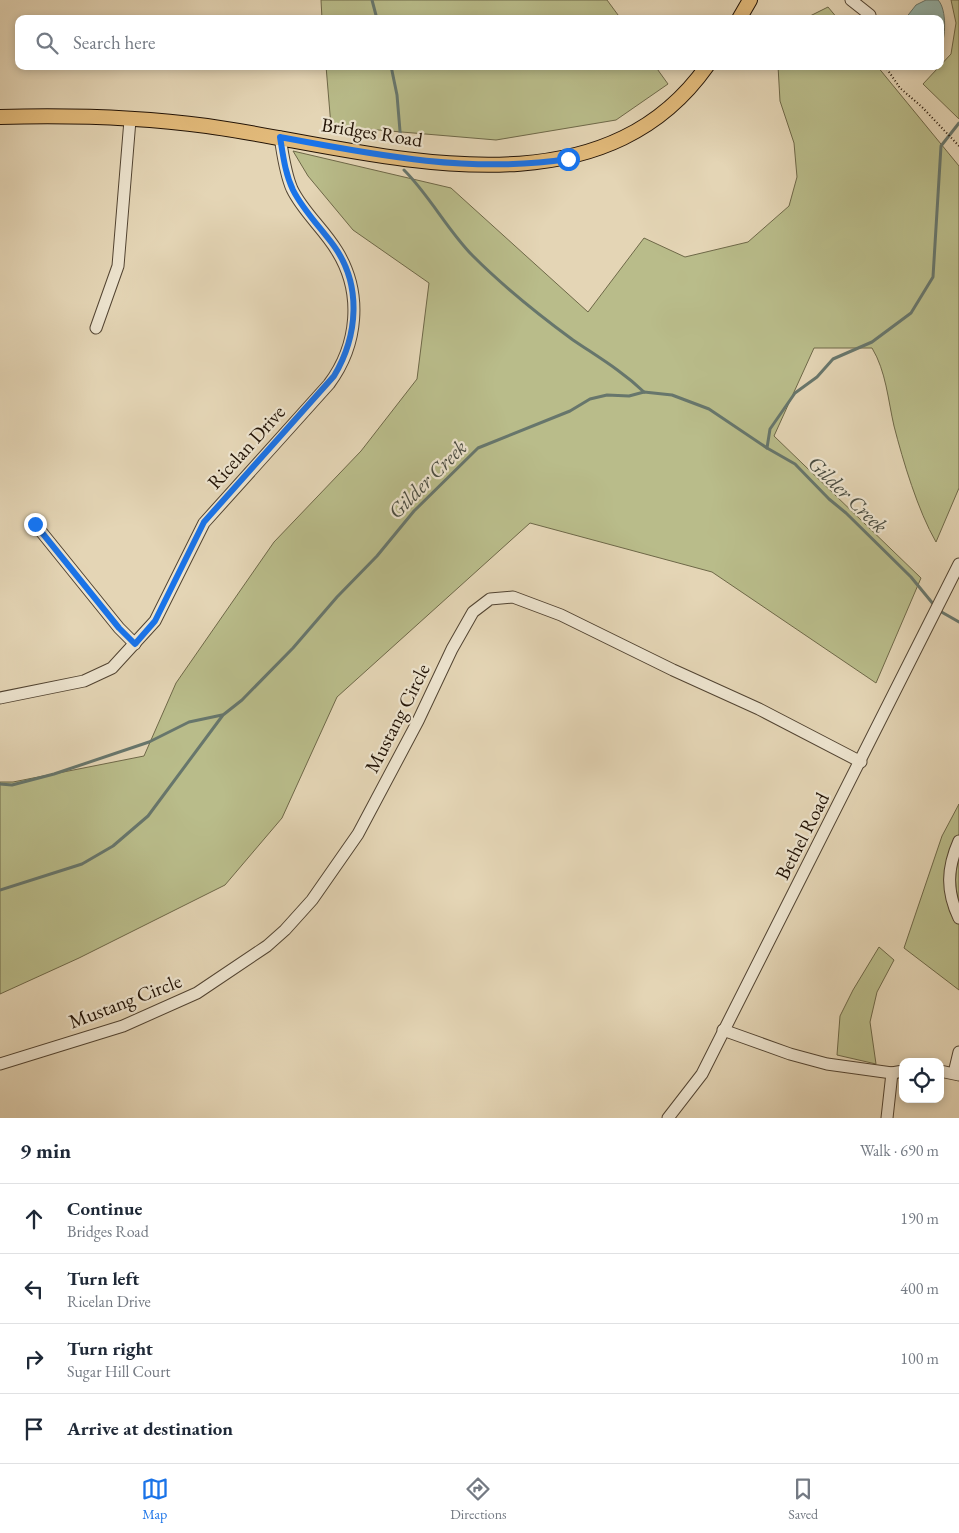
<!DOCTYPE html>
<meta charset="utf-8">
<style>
:root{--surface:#fff;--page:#f2f2f3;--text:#1f2937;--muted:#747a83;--line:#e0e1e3;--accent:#1a73e8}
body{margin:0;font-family:"EB Garamond",serif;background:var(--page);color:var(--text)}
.controls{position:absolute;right:15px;bottom:15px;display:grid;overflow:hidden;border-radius:10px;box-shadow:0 2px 8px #0003}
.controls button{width:45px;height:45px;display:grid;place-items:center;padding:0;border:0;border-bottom:1px solid var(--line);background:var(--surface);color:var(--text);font:25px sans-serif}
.stop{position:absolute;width:15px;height:15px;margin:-11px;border:4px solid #1a73e8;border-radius:50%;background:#fff}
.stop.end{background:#1a73e8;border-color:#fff;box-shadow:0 1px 5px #0008}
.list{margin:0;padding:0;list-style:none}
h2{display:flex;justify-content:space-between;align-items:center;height:65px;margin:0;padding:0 20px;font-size:21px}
h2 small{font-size:16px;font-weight:400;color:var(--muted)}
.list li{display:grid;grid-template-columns:32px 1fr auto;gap:15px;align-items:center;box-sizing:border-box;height:70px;padding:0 20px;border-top:1px solid var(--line)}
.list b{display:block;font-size:19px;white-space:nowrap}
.list p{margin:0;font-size:16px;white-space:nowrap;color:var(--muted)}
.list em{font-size:16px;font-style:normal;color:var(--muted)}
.icon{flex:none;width:28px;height:28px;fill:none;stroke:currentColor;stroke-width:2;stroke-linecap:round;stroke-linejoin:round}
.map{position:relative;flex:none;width:959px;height:1118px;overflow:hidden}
.search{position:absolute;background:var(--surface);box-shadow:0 2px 8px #0003;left:15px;right:15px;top:15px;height:55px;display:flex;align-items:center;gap:12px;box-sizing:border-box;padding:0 18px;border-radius:10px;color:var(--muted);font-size:19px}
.sheet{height:345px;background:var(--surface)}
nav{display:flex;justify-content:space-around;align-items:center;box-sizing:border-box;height:70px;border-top:1px solid var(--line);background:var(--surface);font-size:14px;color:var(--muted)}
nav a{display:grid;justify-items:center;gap:2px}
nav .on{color:var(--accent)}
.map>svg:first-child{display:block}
.green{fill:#b9bc8a;stroke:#6e6848}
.water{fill:#95b8b0;stroke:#67766c}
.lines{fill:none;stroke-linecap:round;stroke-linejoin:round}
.stream{stroke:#67766c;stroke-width:3}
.minor-casing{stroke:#524432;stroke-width:13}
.major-casing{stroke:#221306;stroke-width:16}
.path{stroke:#221306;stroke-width:2;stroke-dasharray:1 2.5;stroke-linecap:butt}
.minor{stroke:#ede4cf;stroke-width:11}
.major{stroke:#e2ba7a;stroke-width:14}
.route{stroke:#1a73e8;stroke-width:6}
.labels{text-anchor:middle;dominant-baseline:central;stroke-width:4.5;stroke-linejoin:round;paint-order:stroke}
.street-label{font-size:20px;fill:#221306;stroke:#ede4cf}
.water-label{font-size:21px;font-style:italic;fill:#4a4d42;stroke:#ede4cf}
</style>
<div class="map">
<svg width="959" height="1118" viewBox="0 0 959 1118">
<rect width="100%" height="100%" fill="#e4d5b5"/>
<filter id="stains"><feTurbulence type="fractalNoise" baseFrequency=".004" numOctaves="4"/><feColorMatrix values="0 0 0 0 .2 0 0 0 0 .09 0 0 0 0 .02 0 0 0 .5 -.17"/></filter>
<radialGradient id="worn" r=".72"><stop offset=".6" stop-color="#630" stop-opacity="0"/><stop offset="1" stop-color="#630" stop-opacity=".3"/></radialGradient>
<g class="green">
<path d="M321 0H607L621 19H322Z"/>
<path d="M951 0H959V119L923 84 951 54 956 23Z"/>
<path d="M828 7 838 19H804Z"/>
<path d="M326 66H655L668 84 616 120 496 140 331 126Z"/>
<path d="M778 66H877L959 166V488L936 542C918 511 903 461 894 426 888 400 886 371 872 348H814L774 436 921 578 876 683 712 572 530 523 337 697 282 818 225 885 79 958 0 994V782H13L144 756 176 683 274 542 361 451 417 379 429 283 353 230 308 176 293 151 451 188 588 312 644 238 685 257 748 242 789 206 797 177 794 143 780 101Z"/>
<path d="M959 804V990L904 948 942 836Z"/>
<path d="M879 947 894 960 877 992 870 1022 876 1064 837 1055 840 1016 853 990Z"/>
</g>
<path class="water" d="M926 0H938C947 9 946 39 940 49V19H905L916 5Z"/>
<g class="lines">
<g class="stream">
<path d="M372 0 377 19"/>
<path d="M391 66 397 95 401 143"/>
<path d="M404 170C430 196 448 231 473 256 503 286 539 315 573 340 598 357 622 371 644 392"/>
<path d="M767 448 770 429 795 393 817 377 833 359 872 342 911 313 933 277 941 146 959 123"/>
<path d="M938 610 959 622"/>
<path d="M0 784 12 785 54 774 149 742 189 722 222 715"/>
<path d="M0 890 82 864 113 846 148 816 223 715 242 700 293 648 337 597 377 556 414 511 478 448 570 411 590 399 607 395 629 396 644 392 672 395 709 409 767 448 795 464 829 499 846 513 911 577 934 605"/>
</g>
<g class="minor-casing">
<g id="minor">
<path d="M851 0 870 15"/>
<path d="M96 328 118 266 130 120"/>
<path d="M35 524 119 628 135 644"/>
<path d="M0 698 84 681 112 668 155 621 204 523 329 384C358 345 363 293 337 251 324 229 303 212 292 189 285 173 283 155 280 137"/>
<path d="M959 841C947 868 946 891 959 918"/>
<path d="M723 1030 790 1054 827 1064 892 1073 903 1071"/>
<path d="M0 1064 123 1026 197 993 267 946 285 930 312 900 358 834 418 721 452 649 473 612 490 599 513 597 561 615 673 670 759 709 861 762"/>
<path d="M940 1071 959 1075"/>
<path d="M954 1073 959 1052"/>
<path d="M668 1118 702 1074 959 564"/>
<path d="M887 1118 892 1073"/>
</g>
</g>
<g class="major-casing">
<g id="major">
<path d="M739 19 750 0"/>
<path d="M0 117C69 115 139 117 207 126 367 148 593 227 707 66"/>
</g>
</g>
<path class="path" d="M885 66 900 88 922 107 959 146"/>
<use href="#minor" class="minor"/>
<use href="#major" class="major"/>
</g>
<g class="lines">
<path class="route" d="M35 524 119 628 135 644 155 621 204 522 334 376C358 336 362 285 334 246 320 227 303 210 293 190 285 173 283 155 280 137 375 155 472 174 568 159"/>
</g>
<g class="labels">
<g class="street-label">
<text transform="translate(372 132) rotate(9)">Bridges Road</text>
<text transform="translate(246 447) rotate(-48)">Ricelan Drive</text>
<text transform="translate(397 718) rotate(-63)">Mustang Circle</text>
<text transform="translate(802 836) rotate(-63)">Bethel Road</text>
<text transform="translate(125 1001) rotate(-21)">Mustang Circle</text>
</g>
<g class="water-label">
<text transform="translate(427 479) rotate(-45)">Gilder Creek</text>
<text transform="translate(848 494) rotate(44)">Gilder Creek</text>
</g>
</g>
<rect width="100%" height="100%" filter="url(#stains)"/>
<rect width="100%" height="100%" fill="url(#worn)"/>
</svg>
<div class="controls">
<button><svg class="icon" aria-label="locate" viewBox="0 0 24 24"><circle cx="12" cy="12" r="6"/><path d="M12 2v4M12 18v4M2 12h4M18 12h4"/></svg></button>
</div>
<div class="stop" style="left:568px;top:159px"></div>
<div class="stop end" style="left:35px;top:524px"></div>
<div class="search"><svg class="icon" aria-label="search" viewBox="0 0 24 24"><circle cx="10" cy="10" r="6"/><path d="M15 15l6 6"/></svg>Search here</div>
</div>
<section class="sheet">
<h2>9 min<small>Walk · 690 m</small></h2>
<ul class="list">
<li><svg class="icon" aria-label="ahead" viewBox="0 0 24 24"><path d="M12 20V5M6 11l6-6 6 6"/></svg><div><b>Continue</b><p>Bridges Road</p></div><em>190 m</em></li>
<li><svg class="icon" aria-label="left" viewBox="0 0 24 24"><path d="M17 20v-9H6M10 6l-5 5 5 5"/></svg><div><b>Turn left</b><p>Ricelan Drive</p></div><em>400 m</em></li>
<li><svg class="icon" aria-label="right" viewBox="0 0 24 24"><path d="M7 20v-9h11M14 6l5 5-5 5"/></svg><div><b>Turn right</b><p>Sugar Hill Court</p></div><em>100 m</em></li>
<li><svg class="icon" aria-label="arrive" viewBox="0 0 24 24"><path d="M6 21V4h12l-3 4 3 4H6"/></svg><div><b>Arrive at destination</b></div></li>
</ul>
</section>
<nav>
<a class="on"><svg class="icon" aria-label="map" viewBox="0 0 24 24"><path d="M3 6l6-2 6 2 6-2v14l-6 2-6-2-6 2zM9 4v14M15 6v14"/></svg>Map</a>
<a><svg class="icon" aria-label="directions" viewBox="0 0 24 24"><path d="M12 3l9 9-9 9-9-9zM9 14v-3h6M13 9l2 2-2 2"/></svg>Directions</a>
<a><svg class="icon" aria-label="saved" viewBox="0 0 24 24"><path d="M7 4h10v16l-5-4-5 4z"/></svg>Saved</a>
</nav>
